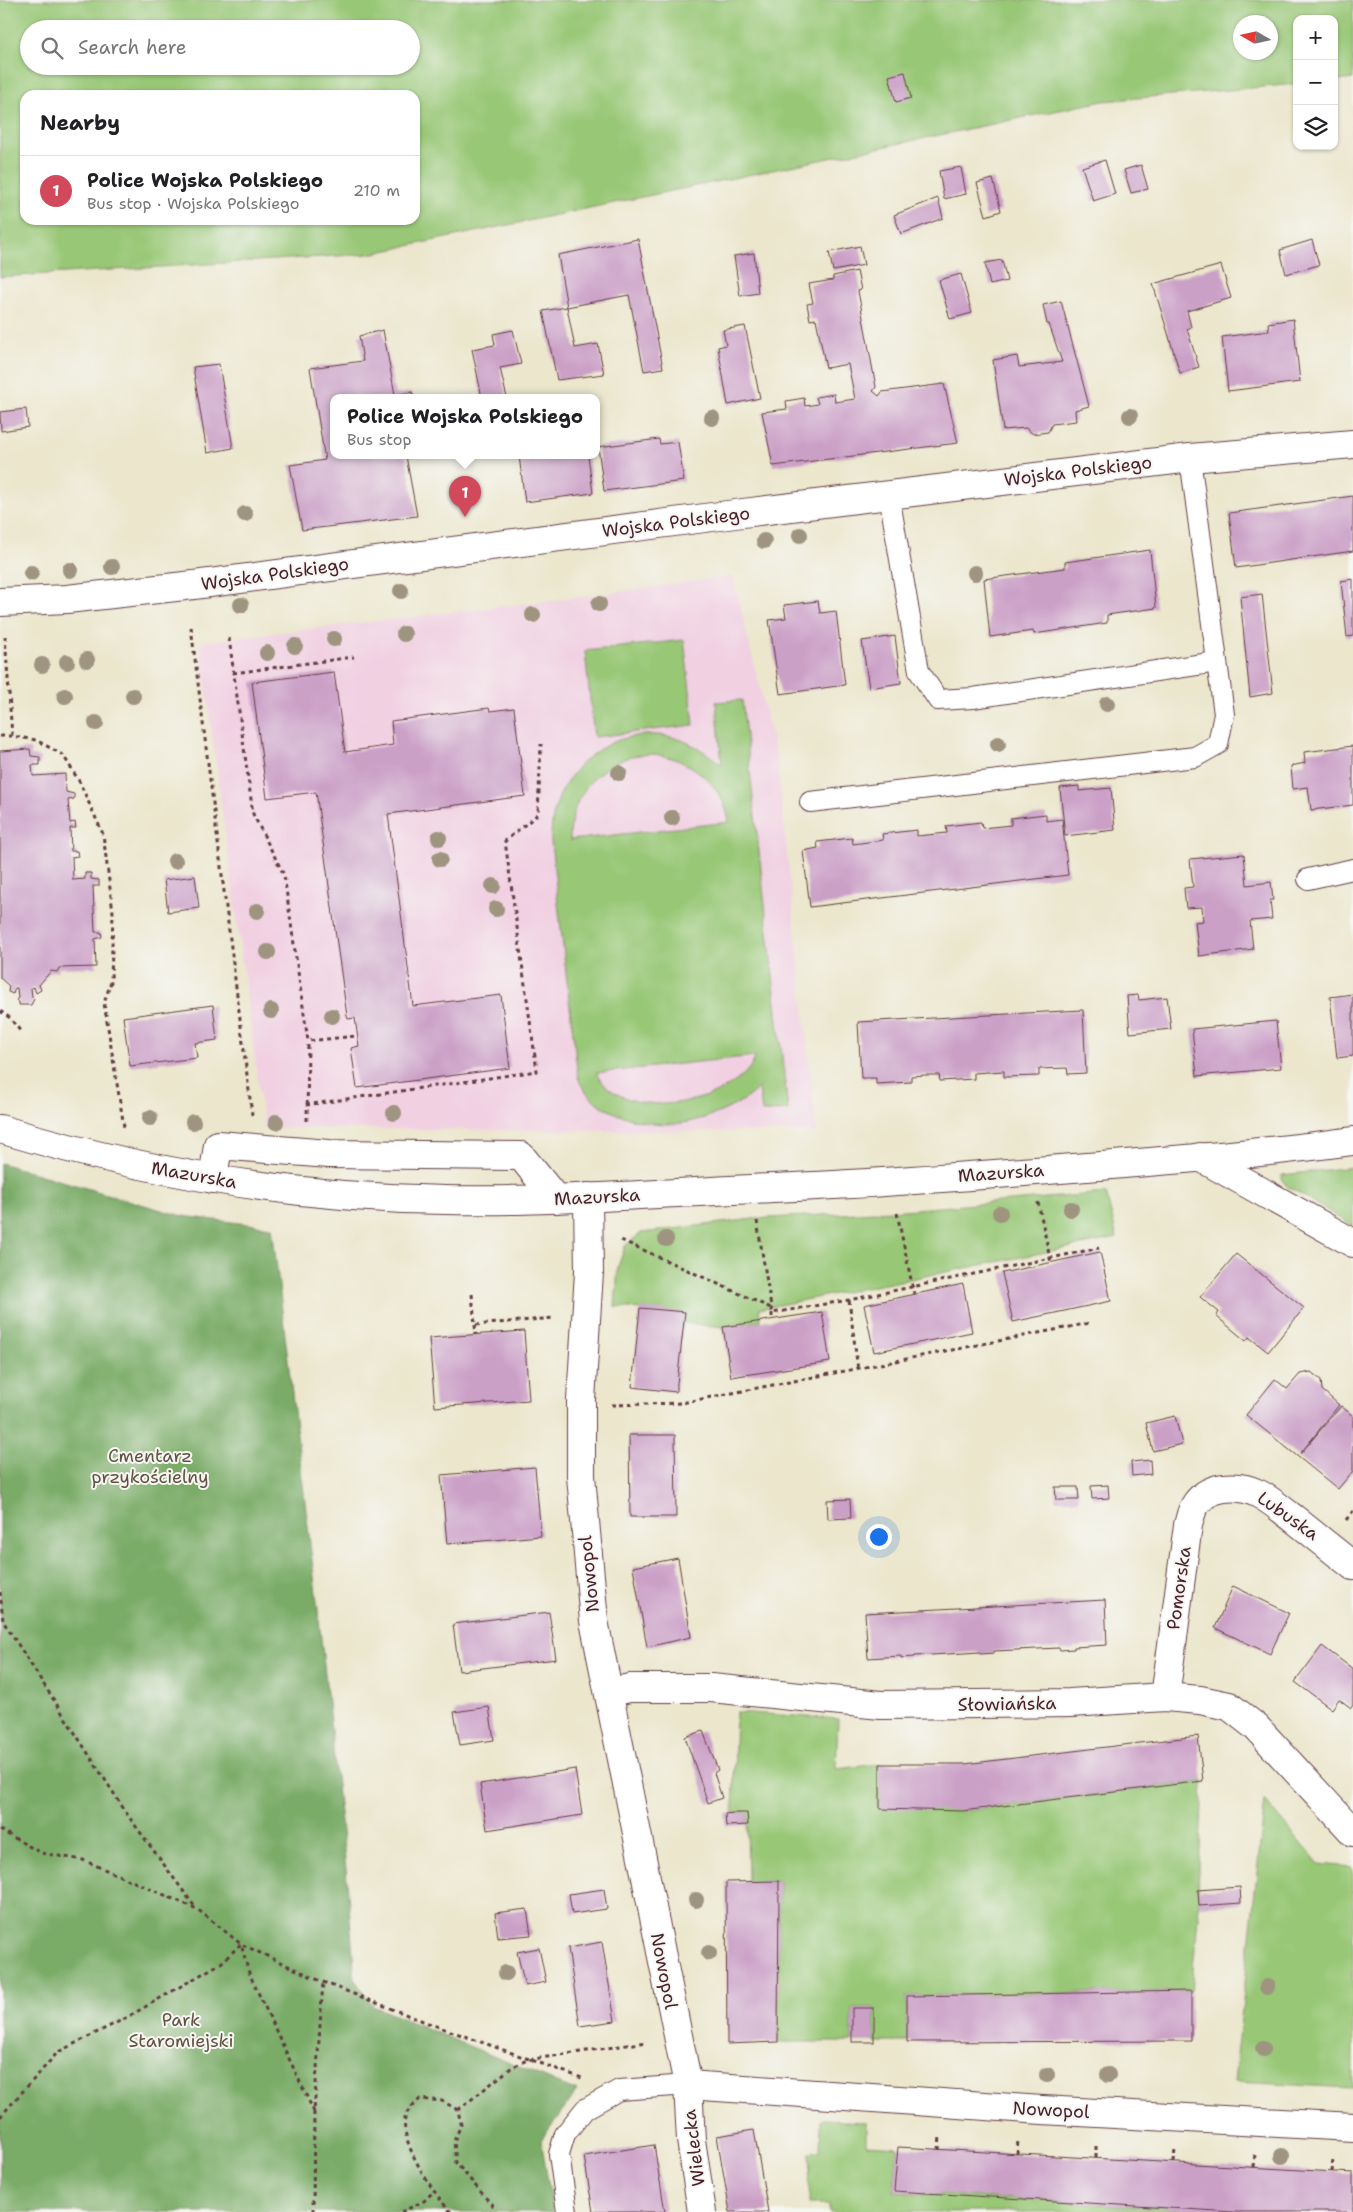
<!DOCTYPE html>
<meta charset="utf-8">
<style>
:root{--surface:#fff;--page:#f2f2f2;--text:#202124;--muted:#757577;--line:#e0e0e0;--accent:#d1495b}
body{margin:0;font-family:"Shantell Sans",sans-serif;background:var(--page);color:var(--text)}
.controls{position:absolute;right:15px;top:15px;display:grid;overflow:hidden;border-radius:10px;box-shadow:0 1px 4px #0004}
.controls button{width:45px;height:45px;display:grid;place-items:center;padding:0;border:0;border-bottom:1px solid var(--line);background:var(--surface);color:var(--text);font:25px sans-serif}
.compass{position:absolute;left:1233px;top:15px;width:45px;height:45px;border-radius:50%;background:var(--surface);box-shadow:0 1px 4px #0004;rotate:279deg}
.you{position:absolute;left:878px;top:1536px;width:18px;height:18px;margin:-12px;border:4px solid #fff;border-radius:50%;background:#1a73e8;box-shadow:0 0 0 8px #1a73e833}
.badge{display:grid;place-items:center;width:32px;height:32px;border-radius:50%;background:var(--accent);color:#fff;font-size:16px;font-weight:700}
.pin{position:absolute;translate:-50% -41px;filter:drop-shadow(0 1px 2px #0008)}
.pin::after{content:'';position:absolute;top:26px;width:18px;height:15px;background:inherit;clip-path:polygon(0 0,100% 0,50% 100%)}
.popup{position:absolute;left:330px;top:394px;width:270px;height:65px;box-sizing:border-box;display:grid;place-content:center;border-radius:10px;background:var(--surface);filter:drop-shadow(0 1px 4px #0005);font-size:16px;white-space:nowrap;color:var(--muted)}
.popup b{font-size:19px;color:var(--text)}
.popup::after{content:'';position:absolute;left:50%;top:100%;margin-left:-10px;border:10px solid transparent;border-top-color:var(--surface)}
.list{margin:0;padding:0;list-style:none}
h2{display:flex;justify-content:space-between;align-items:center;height:65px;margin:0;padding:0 20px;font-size:21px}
h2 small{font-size:16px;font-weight:400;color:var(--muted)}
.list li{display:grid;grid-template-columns:32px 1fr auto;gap:15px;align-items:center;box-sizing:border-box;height:70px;padding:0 20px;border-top:1px solid var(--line)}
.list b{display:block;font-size:19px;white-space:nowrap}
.list p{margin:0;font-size:16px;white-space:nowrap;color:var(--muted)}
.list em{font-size:16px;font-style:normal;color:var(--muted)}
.icon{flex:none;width:28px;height:28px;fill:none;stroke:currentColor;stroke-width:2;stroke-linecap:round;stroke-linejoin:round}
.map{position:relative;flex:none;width:1353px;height:2212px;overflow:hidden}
.search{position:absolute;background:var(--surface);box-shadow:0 1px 4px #0004;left:20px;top:20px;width:400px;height:55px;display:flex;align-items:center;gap:12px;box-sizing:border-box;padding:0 18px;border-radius:28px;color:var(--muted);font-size:19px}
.panel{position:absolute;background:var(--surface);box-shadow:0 1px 4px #0004;left:20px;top:90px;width:400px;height:135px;border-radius:15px}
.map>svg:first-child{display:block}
.built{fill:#f1d0e2}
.green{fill:#98c776;stroke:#717350;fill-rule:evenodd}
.forest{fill:#7aac67;stroke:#626649}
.building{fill:#cba0c7}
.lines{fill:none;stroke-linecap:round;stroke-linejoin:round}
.service-casing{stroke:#623d43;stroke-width:22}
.minor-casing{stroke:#623d43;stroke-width:30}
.tertiary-casing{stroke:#623d43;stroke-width:30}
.path{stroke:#623d43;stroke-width:3;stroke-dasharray:4 4;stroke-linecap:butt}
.service{stroke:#fff;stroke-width:20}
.minor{stroke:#fff;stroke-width:28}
.tertiary{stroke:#fff;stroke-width:28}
.tree{fill:#9f9480}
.labels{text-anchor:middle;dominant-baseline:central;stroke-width:4;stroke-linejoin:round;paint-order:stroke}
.street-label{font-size:18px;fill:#4a1f2b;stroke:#f6f6f2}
.park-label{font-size:18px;fill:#615142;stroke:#f6f6f2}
</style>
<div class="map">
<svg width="1353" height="2212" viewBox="0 0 1353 2212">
<rect width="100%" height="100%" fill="#f6f6f2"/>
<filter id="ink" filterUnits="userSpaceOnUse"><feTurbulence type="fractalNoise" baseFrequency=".02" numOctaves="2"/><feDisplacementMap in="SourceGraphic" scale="10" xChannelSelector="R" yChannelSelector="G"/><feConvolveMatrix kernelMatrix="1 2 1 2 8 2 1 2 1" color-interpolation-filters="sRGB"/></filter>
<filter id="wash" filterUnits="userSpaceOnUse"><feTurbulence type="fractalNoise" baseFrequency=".0096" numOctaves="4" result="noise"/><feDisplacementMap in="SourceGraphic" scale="20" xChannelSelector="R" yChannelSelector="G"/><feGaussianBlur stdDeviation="1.12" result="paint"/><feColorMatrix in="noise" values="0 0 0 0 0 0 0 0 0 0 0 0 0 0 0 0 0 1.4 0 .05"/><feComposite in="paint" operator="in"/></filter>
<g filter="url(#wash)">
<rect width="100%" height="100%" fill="#ebe6cc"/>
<path class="built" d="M733 576 777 760 817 1132 264 1128 200 642 557 600Z"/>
<g class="green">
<path d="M0 0H1353V79L1334 81V19H1297V84L1103 101 369 254 0 277ZM1240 22H1270V52H1240ZM29 29H411V66H29ZM25 95H415V220H25Z"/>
<path d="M684 640 694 725 594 737 585 651Z"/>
<path d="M742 700 788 1110 762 1112 759 1088C738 1107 711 1118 683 1123 648 1128 590 1114 578 1077L551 842C549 779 602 726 666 736 687 739 706 752 722 765L716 702ZM650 754C688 757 723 782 729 822L570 840C569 793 603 756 650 754ZM755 1056C754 1064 748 1070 743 1075 710 1108 621 1119 596 1073Z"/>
<path d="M1353 1167V1226L1287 1186 1282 1180V1175Z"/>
<path d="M1106 1193 1117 1238 759 1309 761 1321 723 1327 683 1323 684 1312 615 1307 618 1267 625 1246 641 1233 753 1219 892 1211Z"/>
<path d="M736 1712 838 1719 836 1769 880 1764 962 1811 1203 1781 1198 1890 1199 1906 1191 1991 907 1996V2042H874V2008H852V2042H778L779 1881 748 1882 747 1813H733Z"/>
<path d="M1265 1800 1319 1864 1353 1867V2088L1234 2082Z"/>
<path d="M821 2120 866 2122V2145L898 2147 894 2192 1233 2212H829V2204H809L810 2152 820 2151Z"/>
</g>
<path class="forest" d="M0 1163 182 1216 272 1227 318 1610 346 1869 355 1980 373 2006 577 2091 541 2140 553 2212H0Z"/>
<g id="blocks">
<g class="building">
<path d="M905 72 911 98 896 102 889 76Z"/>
<path d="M1105 160 1115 194 1093 201 1082 167Z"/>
<path d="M1141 165 1148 189 1131 193 1124 170Z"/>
<path d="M961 167 966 194 944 199 939 171Z"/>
<path d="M993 179 1001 211 986 216 977 183Z"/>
<path d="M938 198 943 218 901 234 894 215Z"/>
<path d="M638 239 663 368 644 371 629 295 567 307 575 348 598 344 604 374 557 380 543 311 567 307 558 255Z"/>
<path d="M1312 240 1319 265 1286 274 1280 250Z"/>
<path d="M860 246 864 265 833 271 829 252Z"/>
<path d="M754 253 758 293 740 296 734 256Z"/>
<path d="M1002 260 1007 281 990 285 985 263Z"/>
<path d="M1221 265 1231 298 1187 311 1191 327 1187 329 1199 367 1180 373 1153 284Z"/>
<path d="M857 271 861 290 858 291 876 387 873 391 879 396 882 392 944 384 958 443 773 466 762 412 787 409 786 401 804 398 805 406 818 404 816 397 834 394 835 402 855 399 848 364 826 368 816 319 810 320 807 304 813 303 809 284 833 280V276Z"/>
<path d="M961 274 972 313 950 319 939 280Z"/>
<path d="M1061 301 1089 406 1075 410 1076 421 1052 424 1048 432 1033 434 1026 428 1003 430 993 360 1017 356 1019 367 1062 362 1049 324H1047L1043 305Z"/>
<path d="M1293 319 1300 382 1228 391 1222 337 1269 331 1268 323Z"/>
<path d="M745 326 760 398 728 405 718 347 726 345 723 330Z"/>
<path d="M383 330 395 395 412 392 414 398H334V456H406L417 516 302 530 290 465 325 460 310 368 363 361 359 336Z"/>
<path d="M513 330 521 364 500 368 507 398H482L472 349 495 345 493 334Z"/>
<path d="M219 364 233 448 207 453 193 367Z"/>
<path d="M26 409 28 427 1 431 0 412Z"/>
<path d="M659 439 660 444 678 442 684 481 604 491 598 447Z"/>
<path d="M519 456H588L593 493 525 502Z"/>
<path d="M1353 496V551L1236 568 1229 513Z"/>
<path d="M1150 550 1156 608 1107 615V623L1034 634 1033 631 990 637 984 579 1065 568V562Z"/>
<path d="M1353 579V636L1347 637 1341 581Z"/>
<path d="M1262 594 1273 693 1250 697 1240 597Z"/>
<path d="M818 601 820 613 836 611 845 685 780 694 769 620 786 618 784 605Z"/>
<path d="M895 636 901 683 869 688 862 641Z"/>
<path d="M334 672 345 752 393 745 391 721 489 708 490 711 514 708 525 796 388 814 413 1006 501 995 510 1068 357 1088 351 1048 359 1046 355 1018 348 1019 347 1016 316 792 267 798 252 682Z"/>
<path d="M1353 746V805L1311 810 1308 787 1293 789 1291 766 1305 763 1304 752Z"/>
<path d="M30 749 31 756 40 757V765H32L33 776 65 774 66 792 74 794V799L68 800 70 823 75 822 76 828H70L71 851H77L78 856 72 857 73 880 85 879V873H91V879L99 880V886H93L95 932H101L102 937 95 939 96 967 59 968 57 972 51 971 39 985 41 990 36 993 34 987 31 988 32 997 34 999 31 1005H19V1002L16 1000 18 998 17 988H15L13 994 8 992 9 986 0 978V751Z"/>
<path d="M1079 786V791L1111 788 1115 830 1065 836 1060 788Z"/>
<path d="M1046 814V821L1062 819 1068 875 810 907 803 851 818 848 817 842 852 838 853 844 883 840 882 834 917 830V836L947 833 946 826 981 822 982 828 1011 825V818Z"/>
<path d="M1244 854 1247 885 1271 882 1273 900H1270L1272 919 1250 921 1253 949 1199 956 1195 922 1203 921 1202 907 1186 908 1184 888 1193 887 1190 859Z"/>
<path d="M195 876 199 908 168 912 164 880Z"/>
<path d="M1353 994V1056L1337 1058 1330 997Z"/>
<path d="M1138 995 1139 1000 1167 997 1171 1029 1130 1033 1127 996Z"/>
<path d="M213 1005 217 1040 195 1043 197 1058 130 1066 123 1017Z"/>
<path d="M1083 1010 1086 1073 1068 1074 1067 1068 1039 1069V1076L1004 1077V1071L974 1073V1079L940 1081 939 1075H925L911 1076V1082L876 1084V1078H861L858 1022Z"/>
<path d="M1276 1021 1281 1068 1197 1076 1192 1029Z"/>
<path d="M1100 1252 1111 1301 1013 1322 1002 1273Z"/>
<path d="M1236 1254 1304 1308 1268 1352 1249 1337 1246 1341 1216 1316 1219 1312 1200 1297Z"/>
<path d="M963 1284 972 1332 874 1352 864 1305Z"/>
<path d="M640 1308 685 1312 676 1392 632 1387Z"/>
<path d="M822 1312 830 1362 731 1377 723 1327Z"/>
<path d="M524 1331 529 1400 435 1407 429 1338Z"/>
<path d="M1311 1372 1321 1380 1322 1390 1339 1405 1300 1454 1341 1406 1353 1416V1471L1338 1489 1246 1415 1275 1379 1287 1389 1300 1374Z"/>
<path d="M1175 1416 1182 1444 1153 1451 1146 1423Z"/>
<path d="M629 1435H675L676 1517H630Z"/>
<path d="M1150 1460 1151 1474 1132 1476 1131 1462Z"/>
<path d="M535 1467 541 1536 447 1544 441 1475Z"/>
<path d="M1108 1485 1109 1498 1092 1499 1091 1486Z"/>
<path d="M1055 1487H1078L1079 1500H1056Z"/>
<path d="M850 1499 851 1518 828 1519 827 1500Z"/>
<path d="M678 1558 691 1637 647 1647 633 1567Z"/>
<path d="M1233 1586 1289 1613 1270 1654 1215 1628Z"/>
<path d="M1105 1600 1107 1645 1074 1647V1649L1060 1650 1059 1648 994 1651V1653L980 1654V1652L915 1656V1657L901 1658V1656L868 1658 865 1613Z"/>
<path d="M549 1612 556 1659 459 1671 453 1624Z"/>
<path d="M1322 1646 1353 1669V1705L1351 1708 1339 1699 1332 1709 1295 1682Z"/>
<path d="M489 1707 494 1740 460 1745 454 1712Z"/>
<path d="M703 1731 718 1770 714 1773 722 1798 708 1803 685 1737Z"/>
<path d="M1198 1736 1203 1781 962 1811 880 1809V1764H965Z"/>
<path d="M575 1769 582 1815 487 1830 480 1784Z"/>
<path d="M733 1813H747L748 1825 726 1826 725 1814Z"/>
<path d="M779 1881 778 2042 727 2044 726 1882Z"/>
<path d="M1240 1887 1241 1903 1199 1906 1198 1890Z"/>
<path d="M604 1889 607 1909 572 1914 569 1894Z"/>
<path d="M527 1909 531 1935 498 1938 495 1913Z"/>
<path d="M602 1942 615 2021 580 2026 568 1948Z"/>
<path d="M539 1948 546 1982 525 1986 517 1952Z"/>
<path d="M1191 1991V2041L907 2042V1996Z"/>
<rect x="852" y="2008" width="22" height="34"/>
<path d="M754 2130 768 2212H730L717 2136Z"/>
<path d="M654 2145 665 2212H593L584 2156Z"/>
<path d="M898 2147 1353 2173V2212H1233L894 2191Z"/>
</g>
</g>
</g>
<g filter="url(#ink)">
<use href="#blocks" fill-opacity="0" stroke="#623d43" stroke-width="1"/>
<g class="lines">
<g class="service-casing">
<g id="service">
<path d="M889 495 919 671 938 700 973 698 1217 662"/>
<path d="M810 802 1195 757 1218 744 1224 714 1190 458"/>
<path d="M1308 879 1353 869"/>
<path d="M567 2212 559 2154 565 2134 585 2109 619 2090 688 2085"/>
</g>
</g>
<g class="minor-casing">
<g id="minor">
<path d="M0 1129C144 1172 294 1198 445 1200 554 1202 664 1193 773 1188 878 1184 983 1175 1087 1167 1176 1160 1265 1153 1353 1141"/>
<path d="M1200 1157 1353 1243"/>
<path d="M213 1179 218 1145 329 1154 521 1156 556 1199"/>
<path d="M588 1197 589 1272 581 1400V1476L594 1621 688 2085 691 2140 702 2212"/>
<path d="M609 1692 630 1688H711L881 1705 1070 1703 1165 1697 1200 1700 1229 1706 1256 1727 1353 1832"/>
<path d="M1165 1697 1188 1525C1190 1519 1191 1512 1194 1507 1206 1485 1238 1483 1259 1494 1271 1500 1282 1510 1293 1518 1313 1534 1333 1550 1353 1566"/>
<path d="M688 2085 1042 2110 1353 2127"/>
</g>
</g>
<g class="tertiary-casing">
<path id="tertiary" d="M0 602 67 599 194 585 735 514 1190 458 1353 444"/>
</g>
<g class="path">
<path d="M191 627 252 1115"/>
<path d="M5 636 12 736"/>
<path d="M229 638 253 814 284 875 308 1041 356 1036"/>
<path d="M233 673 354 657"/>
<path d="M0 736H12L36 740 63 755 79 781 103 834 113 912 111 982 104 1003 124 1127"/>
<path d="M0 1011 10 1018 21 1032"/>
<path d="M306 1105 537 1071 505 841 538 814 541 744"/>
<path d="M307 1121 308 1041"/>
<path d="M1038 1202 1051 1263"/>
<path d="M897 1213 914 1294"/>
<path d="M757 1221 772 1313 849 1300 1099 1248"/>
<path d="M621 1240 771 1308"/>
<path d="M472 1294 475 1325 554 1318"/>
<path d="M849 1300 858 1370"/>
<path d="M772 1313V1319"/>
<path d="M475 1325 476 1335"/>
<path d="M612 1405 681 1403 1090 1323"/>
<path d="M1346 1520 1353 1511"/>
<path d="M0 1592 3 1621 129 1817 195 1907"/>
<path d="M0 1830 41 1853 83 1860 197 1909 241 1944 323 1982 428 2023 582 2078"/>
<path d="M458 2110 511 2068 527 2060 647 2042"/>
<path d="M0 2117 58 2052 124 2019 221 1963 241 1944 249 1973 314 2112"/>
<path d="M939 2150 940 2135"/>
<path d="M1017 2154 1018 2139"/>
<path d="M1096 2158V2144"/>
<path d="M1174 2163 1175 2148"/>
<path d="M1254 2167 1255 2153"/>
<path d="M1332 2172 1333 2157"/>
<path d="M313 2212 314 2112 323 1982"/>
<path d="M401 2212 424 2201 433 2192"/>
<path d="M451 2212C435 2196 394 2136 407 2113 409 2108 416 2103 420 2099L442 2101 458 2110 461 2125 454 2141 456 2163 492 2205 491 2212"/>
</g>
<use href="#service" class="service"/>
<use href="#minor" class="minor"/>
<use href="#tertiary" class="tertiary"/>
</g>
<g class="tree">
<circle cx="1130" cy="416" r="8"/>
<circle cx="712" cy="418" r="8"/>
<circle cx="245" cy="514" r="8"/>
<circle cx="800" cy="535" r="8"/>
<circle cx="764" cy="541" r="8"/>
<circle cx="112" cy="567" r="8"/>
<circle cx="70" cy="570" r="8"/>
<circle cx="31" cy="573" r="8"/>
<circle cx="975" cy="573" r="8"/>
<circle cx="401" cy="591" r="8"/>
<circle cx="599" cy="604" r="8"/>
<circle cx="241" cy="605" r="8"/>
<circle cx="533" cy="615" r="8"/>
<circle cx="404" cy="634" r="8"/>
<circle cx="334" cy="639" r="8"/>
<circle cx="295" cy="646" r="8"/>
<circle cx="267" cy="653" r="8"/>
<circle cx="87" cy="660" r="8"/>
<circle cx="67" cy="662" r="8"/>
<circle cx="42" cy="665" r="8"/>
<circle cx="65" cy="696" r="8"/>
<circle cx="133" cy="696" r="8"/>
<circle cx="1107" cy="704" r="8"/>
<circle cx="96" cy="723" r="8"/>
<circle cx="998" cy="744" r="8"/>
<circle cx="619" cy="773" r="8"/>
<circle cx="672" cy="818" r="8"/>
<circle cx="439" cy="838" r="8"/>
<circle cx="440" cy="859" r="8"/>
<circle cx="175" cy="861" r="8"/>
<circle cx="493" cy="886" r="8"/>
<circle cx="496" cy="909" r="8"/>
<circle cx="257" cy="911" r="8"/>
<circle cx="268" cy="952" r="8"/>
<circle cx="271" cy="1011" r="8"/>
<circle cx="332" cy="1016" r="8"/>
<circle cx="394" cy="1113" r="8"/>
<circle cx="150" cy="1118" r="8"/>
<circle cx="193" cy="1122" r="8"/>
<circle cx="276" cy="1122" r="8"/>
<circle cx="1071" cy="1209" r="8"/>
<circle cx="1000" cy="1213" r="8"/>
<circle cx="666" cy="1239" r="8"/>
<circle cx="696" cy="1900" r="8"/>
<circle cx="709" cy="1953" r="8"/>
<circle cx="506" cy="1973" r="8"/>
<circle cx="1267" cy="1987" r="8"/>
<circle cx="1263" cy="2049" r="8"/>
<circle cx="1047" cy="2075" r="8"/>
<circle cx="1108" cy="2075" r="8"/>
<circle cx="1282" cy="2156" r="8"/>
</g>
</g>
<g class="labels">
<g class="street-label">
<text transform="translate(1078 471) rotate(-7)">Wojska Polskiego</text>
<text transform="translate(676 522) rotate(-7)">Wojska Polskiego</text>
<text transform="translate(275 574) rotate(-8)">Wojska Polskiego</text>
<text transform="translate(1001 1173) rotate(-4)">Mazurska</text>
<text transform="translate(194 1175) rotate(10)">Mazurska</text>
<text transform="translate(597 1197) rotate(-3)">Mazurska</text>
<text transform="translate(1288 1516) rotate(35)">Lubuska</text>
<text transform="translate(589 1574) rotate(-96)">Nowopol</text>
<text transform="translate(1179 1588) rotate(-82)">Pomorska</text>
<text transform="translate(1007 1704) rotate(-1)">Słowiańska</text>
<text transform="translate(664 1971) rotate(79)">Nowopol</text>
<text transform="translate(1051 2110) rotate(3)">Nowopol</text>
<text transform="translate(694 2148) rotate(-97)">Wielecka</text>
</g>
<g class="park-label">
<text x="150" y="1456">Cmentarz<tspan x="150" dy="21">przykościelny</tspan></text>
<text x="181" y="2020">Park<tspan x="181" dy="21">Staromiejski</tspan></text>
</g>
</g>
</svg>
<div class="controls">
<button>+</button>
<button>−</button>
<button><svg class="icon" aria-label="layers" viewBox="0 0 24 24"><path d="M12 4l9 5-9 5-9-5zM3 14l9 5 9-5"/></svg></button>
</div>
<svg class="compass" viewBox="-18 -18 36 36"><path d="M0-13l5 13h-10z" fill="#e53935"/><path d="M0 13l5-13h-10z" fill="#757577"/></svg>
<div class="you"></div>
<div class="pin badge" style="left:465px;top:517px">1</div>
<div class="popup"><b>Police Wojska Polskiego</b>Bus stop</div>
<div class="search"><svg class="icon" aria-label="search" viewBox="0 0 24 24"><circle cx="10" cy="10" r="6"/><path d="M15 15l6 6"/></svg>Search here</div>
<section class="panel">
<h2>Nearby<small></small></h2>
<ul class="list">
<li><span class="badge">1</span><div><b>Police Wojska Polskiego</b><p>Bus stop · Wojska Polskiego</p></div><em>210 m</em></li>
</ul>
</section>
</div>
